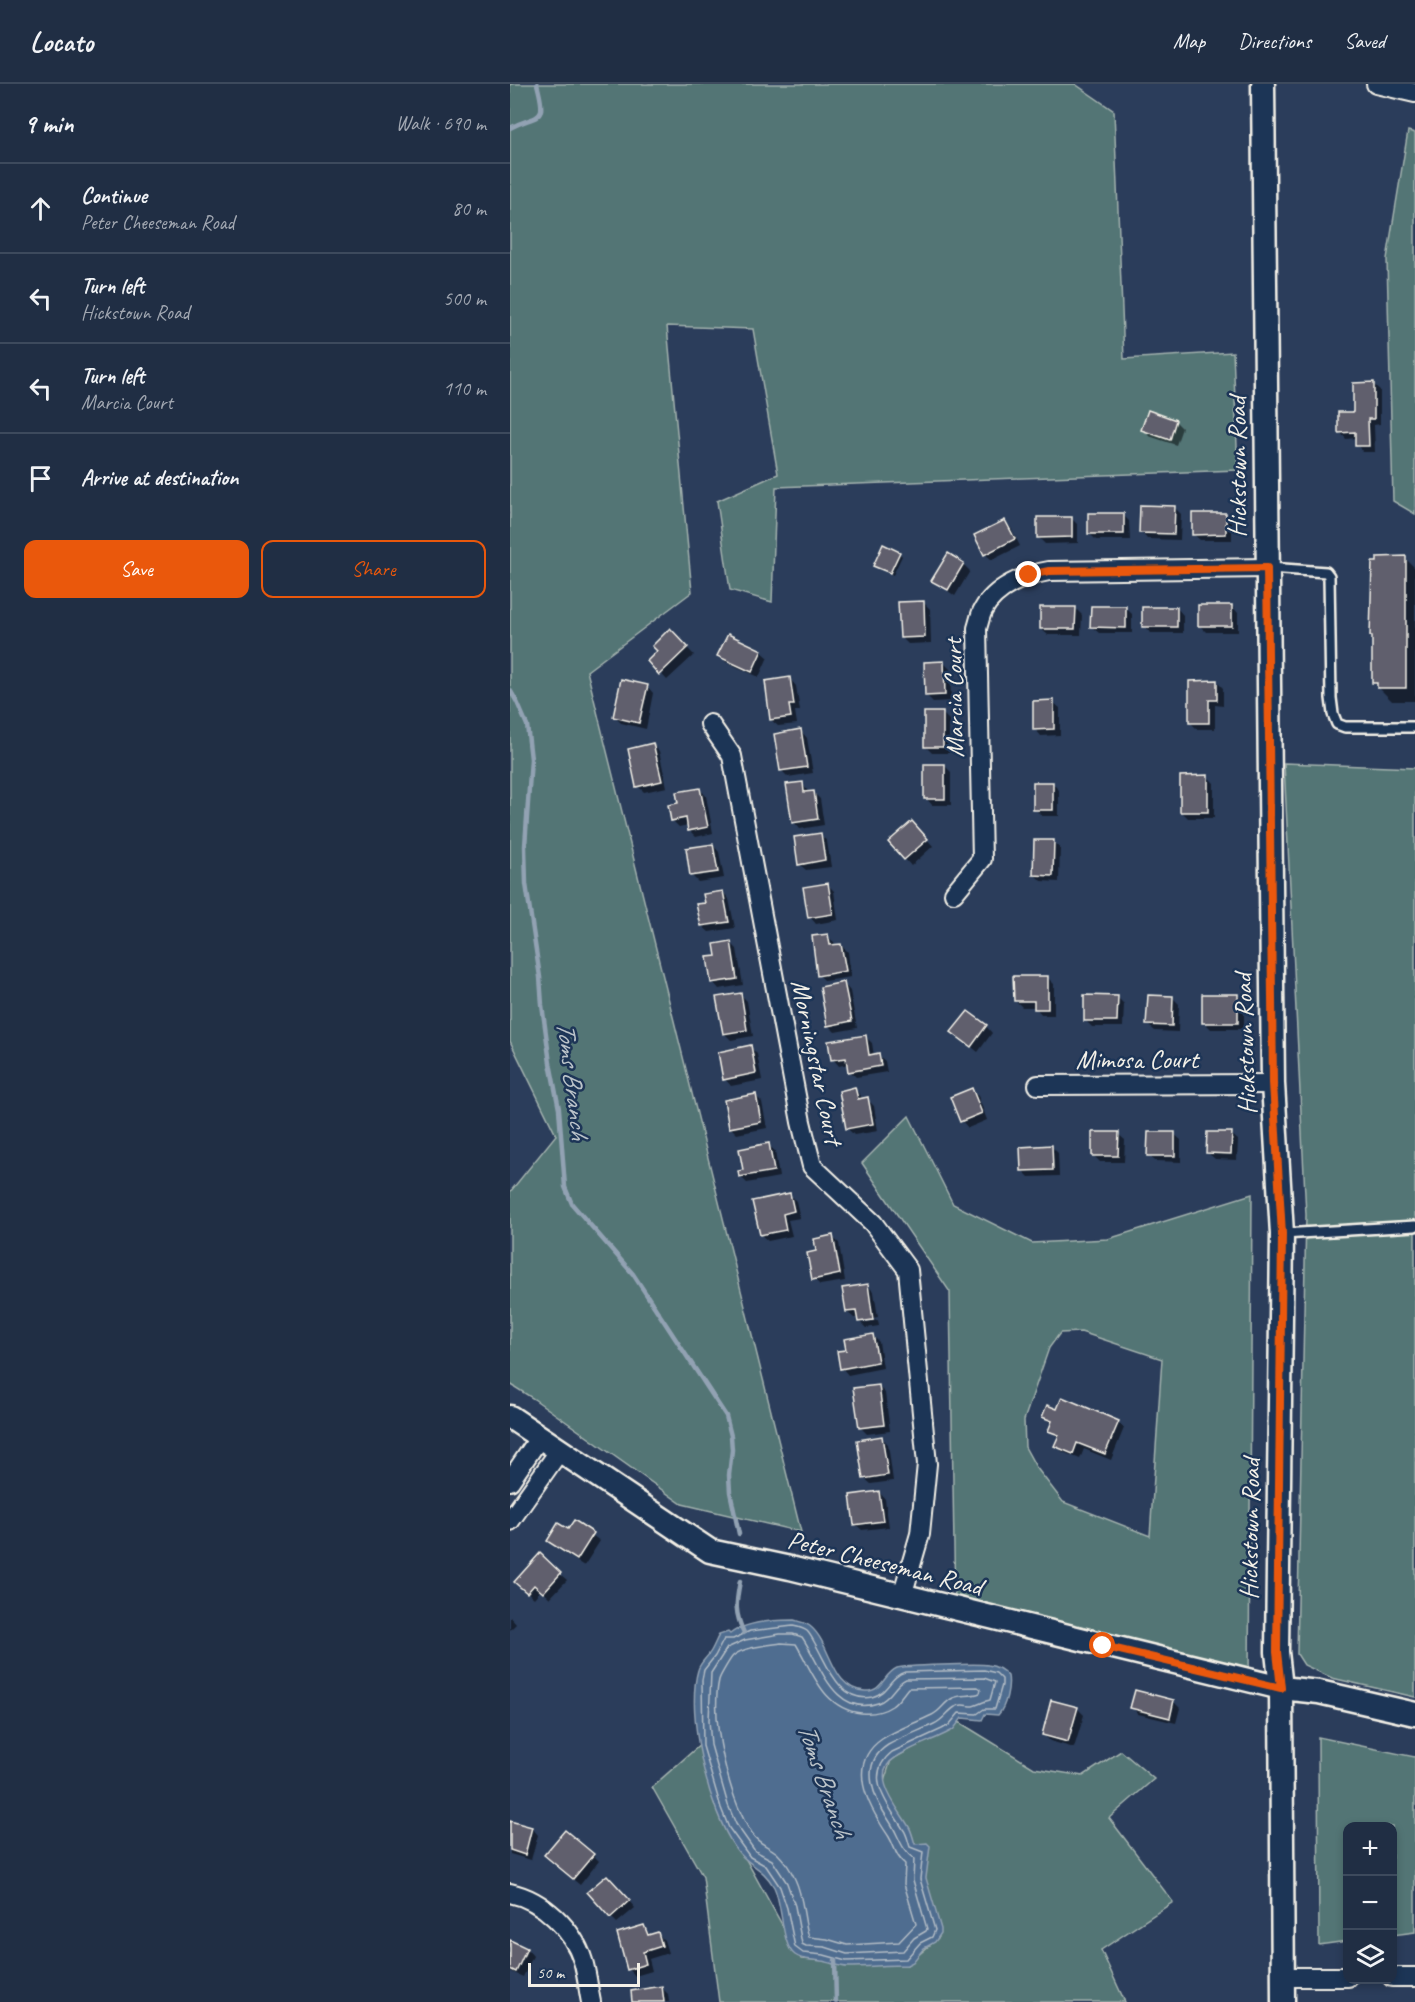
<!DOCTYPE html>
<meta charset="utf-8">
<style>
:root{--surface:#202e44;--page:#2d3a4f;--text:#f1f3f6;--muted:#a2a8b2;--line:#3d4a5d;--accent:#ea580c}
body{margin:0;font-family:Caveat,sans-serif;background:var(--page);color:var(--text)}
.controls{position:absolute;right:18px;bottom:18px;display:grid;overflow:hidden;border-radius:12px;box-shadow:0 3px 9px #0003}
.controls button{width:54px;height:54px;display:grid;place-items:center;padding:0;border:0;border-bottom:2px solid var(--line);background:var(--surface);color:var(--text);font:30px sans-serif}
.scale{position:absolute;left:18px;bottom:15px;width:112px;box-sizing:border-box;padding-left:6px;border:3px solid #f4f1e8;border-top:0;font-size:16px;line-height:21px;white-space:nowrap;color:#f4f1e8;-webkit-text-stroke:4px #1d3557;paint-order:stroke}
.stop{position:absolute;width:18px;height:18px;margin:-14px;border:4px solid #ea580c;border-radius:50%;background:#fff}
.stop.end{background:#ea580c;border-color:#fff;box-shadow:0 2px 6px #0008}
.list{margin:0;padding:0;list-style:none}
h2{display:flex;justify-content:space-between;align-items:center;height:78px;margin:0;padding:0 24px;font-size:26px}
h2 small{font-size:20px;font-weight:400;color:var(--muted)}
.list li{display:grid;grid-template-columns:39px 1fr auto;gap:18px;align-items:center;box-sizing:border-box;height:90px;padding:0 24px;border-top:2px solid var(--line)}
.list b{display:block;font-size:22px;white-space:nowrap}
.list p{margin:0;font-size:20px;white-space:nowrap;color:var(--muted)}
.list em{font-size:20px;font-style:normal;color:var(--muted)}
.actions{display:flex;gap:12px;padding:18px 24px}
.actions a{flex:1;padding:14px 0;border:2px solid var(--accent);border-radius:12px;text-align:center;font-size:21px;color:var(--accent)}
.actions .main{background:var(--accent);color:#fff}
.icon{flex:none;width:33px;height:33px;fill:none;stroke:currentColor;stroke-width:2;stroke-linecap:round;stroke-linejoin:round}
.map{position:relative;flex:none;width:905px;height:1918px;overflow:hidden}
header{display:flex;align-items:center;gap:36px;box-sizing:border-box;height:84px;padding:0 30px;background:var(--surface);border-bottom:2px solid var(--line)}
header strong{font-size:28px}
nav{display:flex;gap:33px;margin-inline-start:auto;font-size:21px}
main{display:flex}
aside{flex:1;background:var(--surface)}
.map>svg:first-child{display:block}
.green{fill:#527475;stroke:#a3b2ae;stroke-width:1.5;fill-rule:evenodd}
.water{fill:#506d90;stroke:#92a2b3;stroke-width:1.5}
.shadow{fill:#0007}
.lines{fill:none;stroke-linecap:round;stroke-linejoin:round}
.shore{stroke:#b2bcc5;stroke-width:1.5}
.stream{stroke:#92a2b3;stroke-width:4.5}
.building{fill:#615e6d;stroke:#f4f1e8;stroke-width:1.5}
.service-casing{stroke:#f4f1e8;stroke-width:14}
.minor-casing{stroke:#f4f1e8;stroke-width:22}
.tertiary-casing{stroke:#f4f1e8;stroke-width:27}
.service{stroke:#1d3557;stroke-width:9}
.minor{stroke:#1d3557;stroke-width:18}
.tertiary{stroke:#1d3557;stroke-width:22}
.route{stroke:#ea580c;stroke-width:8}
.labels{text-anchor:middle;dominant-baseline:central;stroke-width:5;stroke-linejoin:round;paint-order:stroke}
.street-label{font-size:26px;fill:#f4f1e8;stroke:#1d3557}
.water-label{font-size:27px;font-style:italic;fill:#bbc3c9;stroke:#1d3557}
</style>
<header>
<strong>Locato</strong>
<nav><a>Map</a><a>Directions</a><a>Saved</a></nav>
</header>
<main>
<aside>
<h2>9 min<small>Walk · 690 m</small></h2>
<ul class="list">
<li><svg class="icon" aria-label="ahead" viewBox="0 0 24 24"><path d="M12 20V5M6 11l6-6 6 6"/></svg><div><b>Continue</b><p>Peter Cheeseman Road</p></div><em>80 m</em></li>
<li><svg class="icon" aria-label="left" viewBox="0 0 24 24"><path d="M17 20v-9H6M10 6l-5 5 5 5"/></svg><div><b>Turn left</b><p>Hickstown Road</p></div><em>500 m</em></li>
<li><svg class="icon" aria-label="left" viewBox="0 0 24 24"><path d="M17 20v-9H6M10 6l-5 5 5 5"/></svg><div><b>Turn left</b><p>Marcia Court</p></div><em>110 m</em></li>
<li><svg class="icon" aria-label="arrive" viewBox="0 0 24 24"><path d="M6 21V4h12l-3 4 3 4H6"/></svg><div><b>Arrive at destination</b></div></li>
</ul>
<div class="actions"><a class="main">Save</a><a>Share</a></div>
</aside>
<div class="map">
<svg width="905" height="1918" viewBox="0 0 905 1918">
<rect width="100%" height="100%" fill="#2b3d5b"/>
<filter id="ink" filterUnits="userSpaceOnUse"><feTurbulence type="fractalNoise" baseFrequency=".0167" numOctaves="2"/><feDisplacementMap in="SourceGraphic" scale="12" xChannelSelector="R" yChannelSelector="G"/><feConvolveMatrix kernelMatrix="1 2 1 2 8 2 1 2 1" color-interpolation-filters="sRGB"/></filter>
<g filter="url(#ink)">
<g class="green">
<path d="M0 0H565L604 27 614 275 723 268 728 386 266 403 262 518 220 506 207 417 268 390 243 245 157 242 182 508 77 587 291 1448 172 1420 24 1315 0 1300V1108L46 1051 0 957Z"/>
<path d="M898 47 905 49V430L883 417 877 175Z"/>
<path d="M774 679 905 684V1613L822 1594 794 1581 787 1570 796 1131Z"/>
<path d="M399 1032 443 1120 522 1159 598 1155 742 1110 739 1596 445 1526 440 1208 352 1079ZM571 1248 652 1275 640 1452 553 1418 526 1383 515 1363 514 1336 539 1264 550 1249Z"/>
<path d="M449 1638 524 1684 573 1692 611 1667 644 1695 599 1734 663 1818 591 1866 615 1918H209L193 1793 142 1703 199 1653 212 1732 291 1875 397 1881 429 1853 370 1710 381 1676Z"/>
<path d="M808 1653 905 1673V1848L883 1851 882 1742H838L837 1857 809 1861Z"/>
</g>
<path class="water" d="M284 1536C290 1538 297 1539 301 1543 322 1561 321 1605 355 1607 373 1608 373 1590 387 1584 392 1582 470 1579 478 1581 486 1582 493 1586 498 1592 500 1603 496 1622 488 1631L475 1630 472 1636 452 1634 443 1646 435 1650C419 1658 399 1664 385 1674 358 1691 389 1725 399 1743 402 1748 403 1754 405 1760L417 1759 420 1762 416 1794 431 1845V1849L425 1858 414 1864 403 1878 397 1881C377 1881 357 1883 338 1883 329 1883 320 1878 311 1877 302 1875 293 1877 285 1871 271 1861 273 1821 264 1803 252 1782 239 1783 226 1765 199 1728 175 1630 188 1586 190 1578 197 1574 201 1567 204 1562 206 1556 209 1551L218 1548 220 1550C236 1537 265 1536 284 1536Z"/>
<g class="shadow">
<path d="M863 300 870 306V340L864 341 865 368H853L847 361V354L836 355 830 348 845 329Z"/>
<path d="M639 328 666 338 672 344 666 361 639 352 633 345Z"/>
<path d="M664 423 671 430 670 456 637 455 631 448Z"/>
<path d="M715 430 722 437V456H690L683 450Z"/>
<path d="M613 431 619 437 620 456H586L580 450Z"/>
<path d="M561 434 568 441V459L535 460 528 453Z"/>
<path d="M495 438 501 444 510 462 482 476 475 470Z"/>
<path d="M389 469 392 472 383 491 365 481Z"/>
<path d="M895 474 905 484V617H882L864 599Z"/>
<path d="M453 480 460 487 445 512 423 496Z"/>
<path d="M413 518 420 525 421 559 398 560 391 553Z"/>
<path d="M722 522 728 529V548H696L689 541Z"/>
<path d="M565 524 572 531 571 551H538L531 545Z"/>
<path d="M616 524 622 530V549H589L582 543Z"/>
<path d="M667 524 673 531V549H641L634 542Z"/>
<path d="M160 546 184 571 157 596 139 577 149 567Z"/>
<path d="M251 567 258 573 249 593 216 578 209 571Z"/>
<path d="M434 579 440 585 441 617 423 618 416 611Z"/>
<path d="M280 595 286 602 290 627H285L287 640 268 642 261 636Z"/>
<path d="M707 598 713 604V622L705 621V645H687L681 639Z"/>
<path d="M137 602 143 609 136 645 111 639 105 633Z"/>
<path d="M543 618 550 624V651L531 652 525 645Z"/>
<path d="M432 629 439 636V669H422L416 663Z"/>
<path d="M291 647 297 654 303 689 278 693 271 686Z"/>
<path d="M143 661 149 667 157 703 134 708 128 702Z"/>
<path d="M435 682 441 688V721H422L416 714Z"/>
<path d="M698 693 704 699V734H678L671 727Z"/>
<path d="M292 699 299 709 303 708 310 715 314 741 290 745 284 738Z"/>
<path d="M542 699 549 706V732H532L525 725Z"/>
<path d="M190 705 196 712 203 749 186 753 179 746 178 741 169 743 162 736 170 720Z"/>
<path d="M408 745 423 762 401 782 395 775Z"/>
<path d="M310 751 317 757 321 783 296 786 289 780Z"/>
<path d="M543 758 550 764 549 798 531 797 525 791Z"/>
<path d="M203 761 209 768 214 794 188 798 182 792Z"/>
<path d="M317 800 324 807 328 836 306 840 300 833Z"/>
<path d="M213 808 219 815 225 844 199 848 192 842 197 820Z"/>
<path d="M317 852 324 858 325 862 331 861 338 868 341 893 315 897 309 891Z"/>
<path d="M221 859 227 865 233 901 209 905 203 898 207 873Z"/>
<path d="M537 893 544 900V931H532L525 923H512L505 916Z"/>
<path d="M334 900 340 907 347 944 325 948 318 941Z"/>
<path d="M230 910 237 917 243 952 221 956 214 949Z"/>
<path d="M728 911 734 918V945H701L694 938Z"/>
<path d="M607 913 614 920 613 943H582L575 936Z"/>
<path d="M662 913 669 920 668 948 645 947 638 941Z"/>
<path d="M476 942 482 949 468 968 443 948Z"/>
<path d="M355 952 362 959 364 972 368 971 375 977 377 988 346 993 340 987 338 980 329 982 323 975Z"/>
<path d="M240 963 247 970 252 996 221 1002 215 995Z"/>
<path d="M345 1005 351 1012 352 1016 357 1015 364 1022 368 1047 344 1051 338 1045 331 1008Z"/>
<path d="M461 1006 468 1012 477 1036 458 1044 452 1037 442 1013Z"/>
<path d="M246 1012 252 1018 257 1044 227 1050 221 1044Z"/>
<path d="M608 1050 615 1056 614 1078H590L583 1071Z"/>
<path d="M664 1050 671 1056V1078L645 1077 639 1071Z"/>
<path d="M721 1050 728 1056 727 1076 705 1075 698 1069Z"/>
<path d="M258 1061 265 1067 269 1093 237 1099 231 1093 230 1088H234Z"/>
<path d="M542 1063 548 1069 549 1092 519 1093 512 1086Z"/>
<path d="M279 1110 286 1117 290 1134 278 1136 282 1152 258 1157 251 1151Z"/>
<path d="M322 1153 329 1159 335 1197 310 1201 304 1195 308 1168Z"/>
<path d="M358 1202 364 1208 368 1233 352 1236V1239L368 1236 369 1242 356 1244 349 1237V1234H344L337 1228Z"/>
<path d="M362 1251 369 1258 373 1284 338 1291 332 1284 338 1267Z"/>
<path d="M368 1302 375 1309 380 1347 357 1350 350 1343Z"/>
<path d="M534 1333 608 1338 614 1344 601 1376 574 1365 570 1375 553 1368 546 1362 549 1354 540 1346 542 1340Z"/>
<path d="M372 1354 378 1360 383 1397 361 1400 354 1394Z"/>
<path d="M369 1408 375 1415 379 1443 352 1446 345 1440Z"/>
<path d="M64 1438 90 1457 74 1482 45 1463 38 1457 58 1447Z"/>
<path d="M50 1490 57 1496 40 1514 31 1506 24 1514 6 1498Z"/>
<path d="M0 1533 6 1540 0 1546Z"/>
<path d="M663 1617 670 1624 666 1639 628 1630 622 1623Z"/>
<path d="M567 1624 574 1631 564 1664 540 1657 533 1650Z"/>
<path d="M0 1738 22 1744 28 1751 21 1776 0 1770Z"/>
<path d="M83 1771 89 1777 70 1801 42 1778Z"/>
<path d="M104 1799 125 1824 107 1839 101 1833Z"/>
<path d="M134 1843 141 1852 148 1850 154 1856 158 1869 139 1875 142 1887 125 1892 119 1885Z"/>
<path d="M0 1857 17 1865 23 1872 13 1893 0 1887Z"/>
<path d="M151 1903 158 1910 159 1918H124Z"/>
</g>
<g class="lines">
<g class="shore">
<path d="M283 1542C288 1543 293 1544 297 1547 301 1551 304 1558 307 1563 319 1585 331 1619 362 1613 378 1609 380 1592 395 1588L474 1586 486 1589 492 1595V1601L485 1625H474L467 1630 449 1629 439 1641 432 1645 382 1668C352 1692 379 1722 393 1745 397 1750 398 1757 400 1763L413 1768 410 1795 425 1846 422 1853 410 1859 396 1875 336 1877 314 1871 293 1869 285 1863 277 1824 270 1803 256 1782 240 1773 219 1744 211 1724 193 1662 192 1596 194 1586 205 1572 214 1555H223L240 1547Z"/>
<path d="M270 1550H283L292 1553C310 1579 324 1634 368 1619 382 1614 384 1600 396 1595L474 1594 485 1598 480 1616C474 1617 468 1621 463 1622 456 1622 451 1619 445 1623 437 1628 433 1636 424 1640 409 1647 392 1653 378 1661 347 1681 365 1716 380 1738 389 1752 391 1766 404 1775L403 1796 417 1845 416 1847 404 1854 393 1867 337 1870 315 1863 296 1862 292 1860 285 1822 277 1799 262 1776 245 1767 226 1740 218 1721 201 1661 199 1636 201 1589 217 1564 235 1556Z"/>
<path d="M271 1559 286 1560C303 1588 313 1625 351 1629 362 1630 373 1628 382 1622 389 1617 393 1610 398 1604L468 1603 471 1605 470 1609C459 1613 452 1610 443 1614 434 1618 431 1627 422 1631 406 1639 387 1645 372 1655 340 1677 353 1711 369 1737 372 1743 376 1748 379 1753 385 1763 385 1772 395 1780L394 1800 406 1840 389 1858 337 1861 317 1855 299 1853C293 1834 294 1814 285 1795 281 1786 274 1776 267 1769 257 1761 250 1761 242 1750 219 1714 200 1637 209 1596 210 1592 220 1575 223 1572 233 1563 258 1561 271 1559Z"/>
</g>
<g class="stream">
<path d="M0 44C28 29 38 41 27 0"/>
<path d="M0 606 7 618 17 641 21 675 15 762 16 800 30 893 32 921 40 979 49 1025 55 1103 62 1120 123 1190 216 1332 221 1352 222 1366 219 1391 220 1408 229 1450"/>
<path d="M230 1497C226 1519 224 1527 234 1549"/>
<path d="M325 1876 326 1918"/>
</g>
</g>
<g class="building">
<path d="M864 298V335H858L859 362H845V348L828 349V328H843V299Z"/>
<path d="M638 326 666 336 660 356 631 346Z"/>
<path d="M630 421 665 422 664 450 629 449Z"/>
<rect x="578" y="429" width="36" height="21"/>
<path d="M682 429H716V450L682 451Z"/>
<path d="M527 433H562V453L527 454Z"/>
<path d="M495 436 505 455 474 471 464 451Z"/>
<path d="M373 460 390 468 380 489 363 482Z"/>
<path d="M438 469 454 479 438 506 421 497Z"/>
<path d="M896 472V604H867V599H862V552H860L862 478H867V473Z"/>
<path d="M414 517 415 553 390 554 388 518Z"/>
<rect x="688" y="521" width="34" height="21"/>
<path d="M581 522H616V544L580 543Z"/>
<path d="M530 523H566L565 545H530Z"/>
<rect x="632" y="523" width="35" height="20"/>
<path d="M160 544 178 563 149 591 137 577 147 567 142 562Z"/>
<path d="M218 550 252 566 242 588 207 572Z"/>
<path d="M434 577 435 611 415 612 414 578Z"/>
<path d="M280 593 284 621H279L281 633 260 636 255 597Z"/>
<path d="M111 595 138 601 129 639 103 633Z"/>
<path d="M707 596V616H699V639H679V597Z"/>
<path d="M544 616V645L523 646V617Z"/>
<rect x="414" y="628" width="19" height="35"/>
<path d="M291 645 297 683 270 687 264 650Z"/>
<path d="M143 659 152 697 126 703 118 665Z"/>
<rect x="414" y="680" width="21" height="35"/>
<path d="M698 691V728H670V692Z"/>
<path d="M293 698 294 708 304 707 308 735 282 739 276 700Z"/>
<rect x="523" y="698" width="20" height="28"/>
<path d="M190 704 198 743 178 747 176 734 161 737 158 721 168 719 166 708Z"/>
<path d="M402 737 418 755 394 776 378 758Z"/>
<path d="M311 749 315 776 288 781 284 753Z"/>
<path d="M524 756H544L543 792 523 791Z"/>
<path d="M203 760 208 788 180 792 176 764Z"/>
<path d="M318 799 323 830 298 834 293 803Z"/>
<path d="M213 807 219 838 191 842 186 820 195 819 193 810Z"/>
<path d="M318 850 320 861 331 860 336 887 307 892 302 852Z"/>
<path d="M221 857 227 895 201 899 197 873 206 872 204 860Z"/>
<path d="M503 892H538V925H524V917H504Z"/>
<path d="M334 898 342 937 317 942 310 903Z"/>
<path d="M231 909 237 946 213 950 206 913Z"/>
<rect x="692" y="910" width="36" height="29"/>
<path d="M574 911 608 912 607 937H574Z"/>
<path d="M638 911 663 912 662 942 636 941Z"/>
<path d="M458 927 477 941 461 963 441 948Z"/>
<path d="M356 951 359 971 369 969 371 982 338 988 336 974 321 976 318 957Z"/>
<path d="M241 961 246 989 213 996 208 968Z"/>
<path d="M345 1003 348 1015 358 1013 363 1040 336 1045 329 1007Z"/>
<path d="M462 1004 472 1029 450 1038 440 1013Z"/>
<path d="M246 1010 251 1038 219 1044 214 1016Z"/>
<path d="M582 1048H609L608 1072H582Z"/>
<path d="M638 1048H665V1072H637Z"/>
<path d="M697 1048H722L721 1070 696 1069Z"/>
<path d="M259 1059 264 1087 229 1093 228 1087 233 1086 229 1065Z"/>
<path d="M542 1061 543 1086 511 1087 510 1063Z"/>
<path d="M280 1109 284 1127 273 1130 276 1146 250 1151 242 1117Z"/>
<path d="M323 1151 330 1190 302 1196 297 1169 306 1167 304 1155Z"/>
<path d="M358 1200 363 1236 348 1238 346 1227 336 1228 332 1204Z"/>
<path d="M363 1250 368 1278 330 1285 327 1267 336 1266 334 1255Z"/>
<path d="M369 1301 374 1341 349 1344 343 1304Z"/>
<path d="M552 1313 609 1337 595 1370 567 1359 563 1370 544 1362 549 1351 538 1347 542 1337 532 1333 537 1321 547 1325Z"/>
<path d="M372 1352 378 1391 353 1395 347 1356Z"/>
<path d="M369 1407 373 1437 344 1441 340 1411Z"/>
<path d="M64 1436 84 1449 67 1476 37 1457 48 1439 58 1445Z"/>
<path d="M30 1469 51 1489 33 1509 24 1501 17 1509 4 1498Z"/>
<path d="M625 1606 664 1616 660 1634 620 1624Z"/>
<path d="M541 1616 568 1623 558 1658 532 1651Z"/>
<path d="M0 1737 22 1743 15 1771 0 1766Z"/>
<path d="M55 1746 84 1770 63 1795 34 1771Z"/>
<path d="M97 1791 120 1816 100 1834 77 1808Z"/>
<path d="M134 1841 138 1851 148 1848 152 1862 133 1868 136 1880 117 1886 107 1849Z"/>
<path d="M0 1856 17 1864 6 1888 0 1885Z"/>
<path d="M152 1902 154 1918H122L121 1907Z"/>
</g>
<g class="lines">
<g class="service-casing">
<g id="service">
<path d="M759 484 816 488 819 492 821 614 823 630 827 640 835 643H905"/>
<path d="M773 1150 905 1142"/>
</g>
</g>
<g class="minor-casing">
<g id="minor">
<path d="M866 0 905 9"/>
<path d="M200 640 222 672 291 1038 302 1082 363 1139 398 1186 417 1380 410 1450 392 1512"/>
<path d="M444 809 472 775 467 544C469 539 470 531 473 526 485 503 515 491 539 487L757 484"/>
<path d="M528 1001 763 1000"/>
<path d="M0 1397 30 1353"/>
<path d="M0 1437 50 1366"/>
<path d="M0 1809C33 1816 63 1845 73 1877 77 1890 78 1904 81 1918"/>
<path d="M772 1893H838"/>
<path d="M882 1893H905"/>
</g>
</g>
<g class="tertiary-casing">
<g id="tertiary">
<path d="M753 0 763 1000 772 1150 767 1568 771 1604 773 1918"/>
<path d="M0 1333 200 1467 280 1484 771 1604 809 1608 905 1630"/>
</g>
</g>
<use href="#service" class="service"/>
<use href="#minor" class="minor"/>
<use href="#tertiary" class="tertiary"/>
</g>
</g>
<g class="lines" filter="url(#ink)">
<path class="route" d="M519 491 539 487 757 484 763 999 772 1150 767 1568 771 1604 593 1562"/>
</g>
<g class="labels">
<g class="street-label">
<text transform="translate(727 383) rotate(-90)">Hickstown Road</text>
<text transform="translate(444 614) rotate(-91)">Marcia Court</text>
<text transform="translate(735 960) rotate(-92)">Hickstown Road</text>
<text x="627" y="975">Mimosa Court</text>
<text transform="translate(307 978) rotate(78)">Morningstar Court</text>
<text transform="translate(740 1445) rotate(-89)">Hickstown Road</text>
<text transform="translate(375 1479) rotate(14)">Peter Cheeseman Road</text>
</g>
<g class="water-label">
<text transform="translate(63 996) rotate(83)">Toms Branch</text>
<text transform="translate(315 1696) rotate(71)">Toms Branch</text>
</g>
</g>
</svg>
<div class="controls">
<button>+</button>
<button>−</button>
<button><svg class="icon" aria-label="layers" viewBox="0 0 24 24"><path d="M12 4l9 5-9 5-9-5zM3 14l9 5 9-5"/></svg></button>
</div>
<div class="scale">50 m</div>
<div class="stop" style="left:593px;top:1562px"></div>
<div class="stop end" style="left:519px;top:491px"></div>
</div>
</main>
